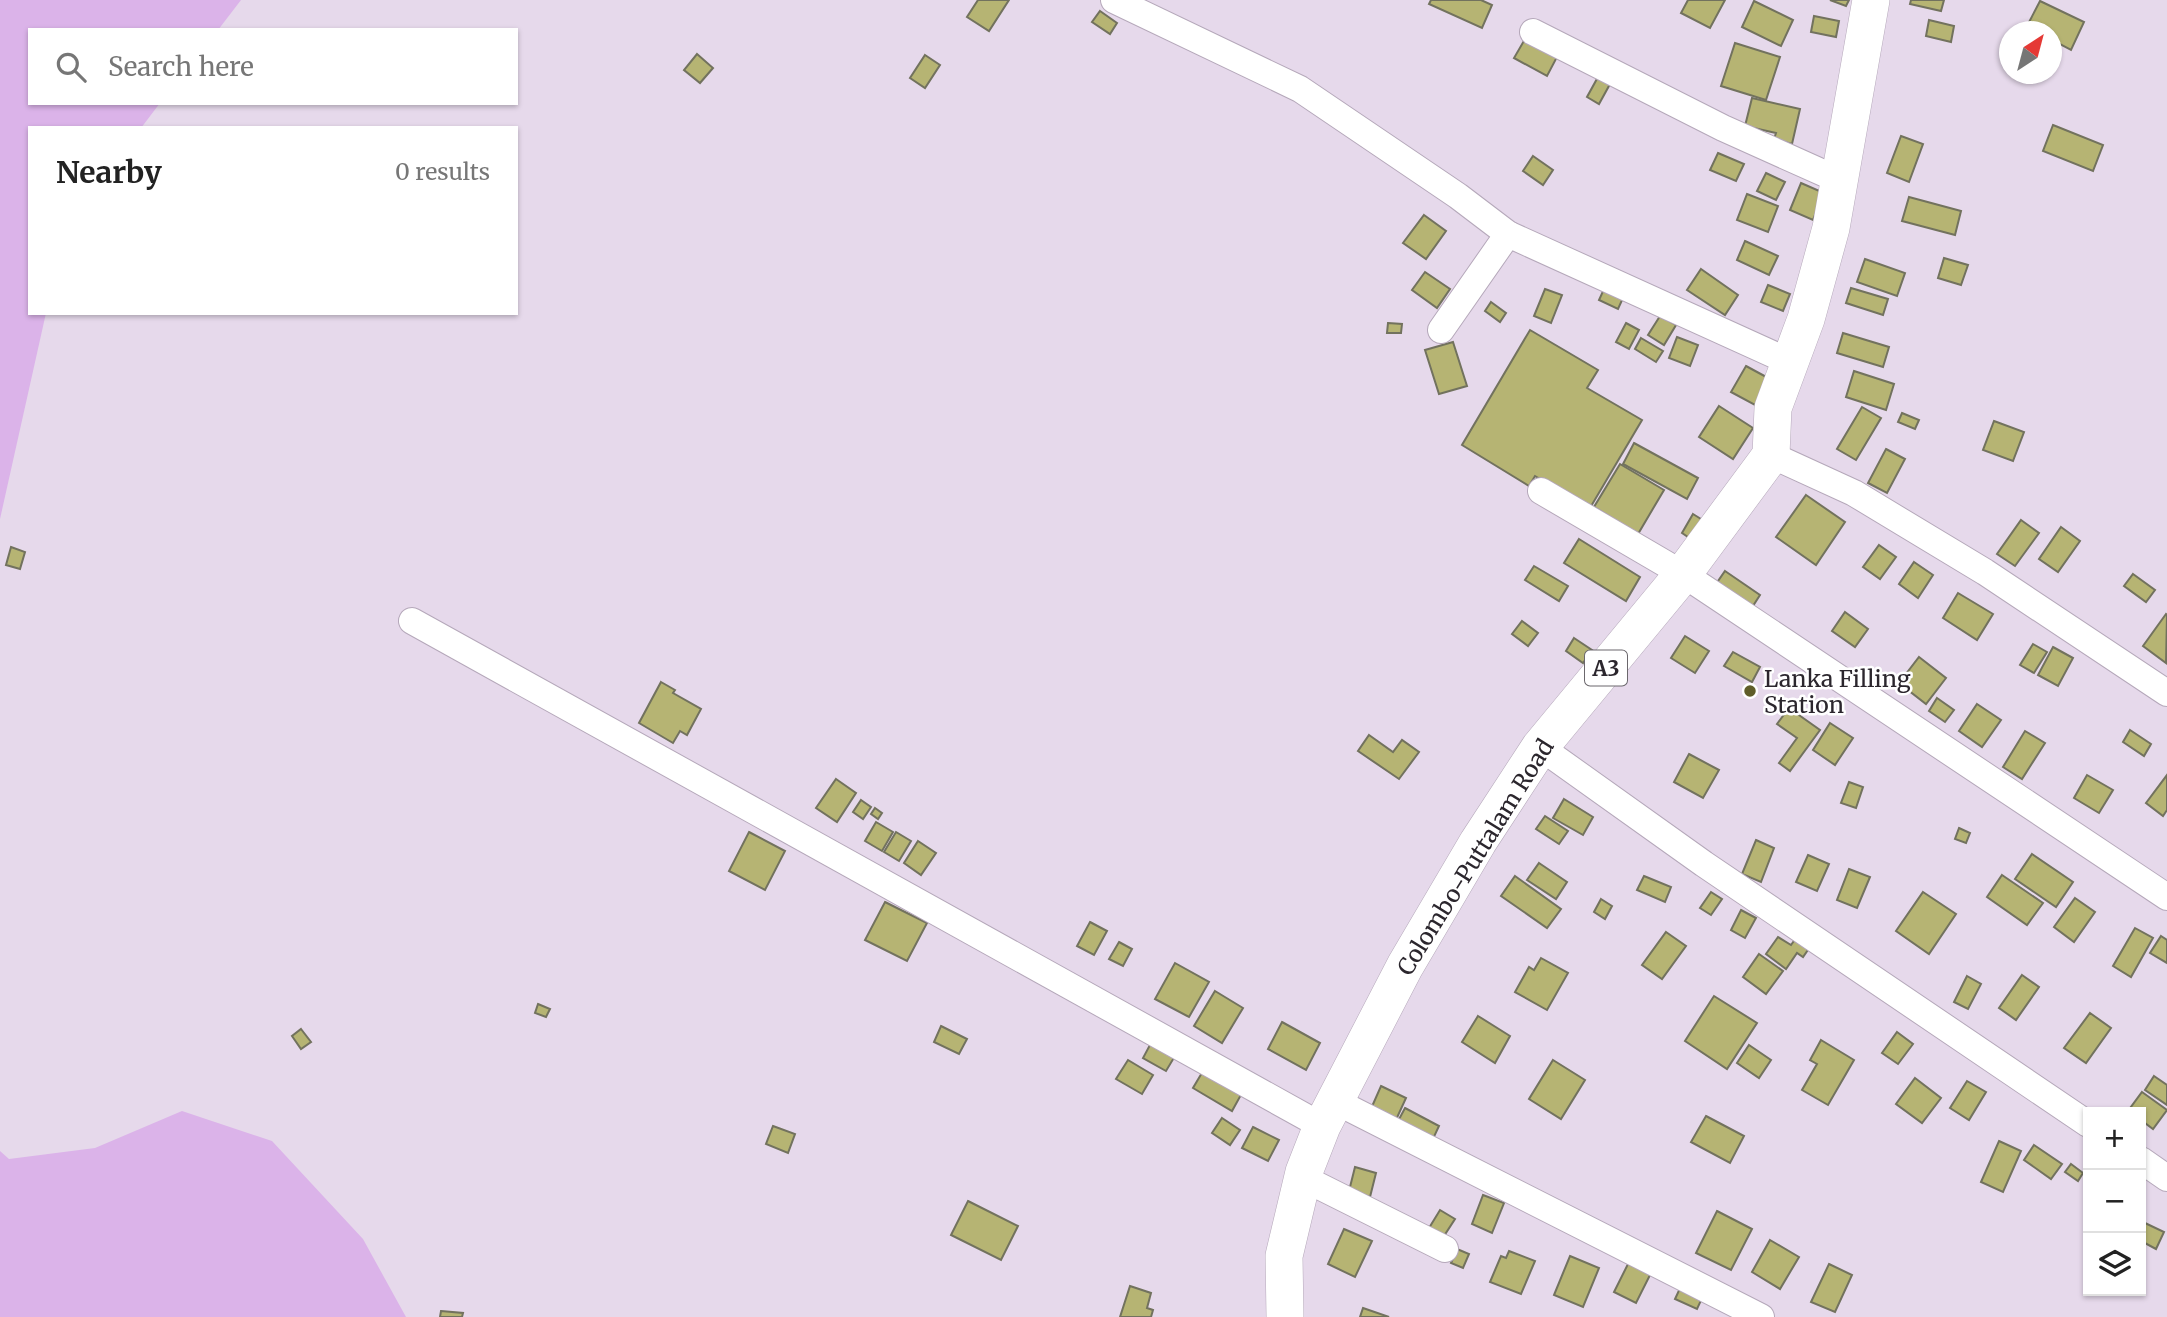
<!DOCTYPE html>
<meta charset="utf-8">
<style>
:root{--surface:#fff;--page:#f6f6f6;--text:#222;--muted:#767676;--line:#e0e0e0}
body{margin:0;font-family:Merriweather,serif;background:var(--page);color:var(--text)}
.controls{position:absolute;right:21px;bottom:21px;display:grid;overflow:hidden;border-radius:0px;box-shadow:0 2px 5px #0004}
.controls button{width:63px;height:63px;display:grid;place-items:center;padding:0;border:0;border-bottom:2px solid var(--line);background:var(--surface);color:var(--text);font:35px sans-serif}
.compass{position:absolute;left:1999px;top:21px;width:63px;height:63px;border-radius:50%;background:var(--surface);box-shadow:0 2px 5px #0004;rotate:36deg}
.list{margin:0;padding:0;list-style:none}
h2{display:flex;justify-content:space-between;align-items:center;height:91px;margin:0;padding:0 28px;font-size:30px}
h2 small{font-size:23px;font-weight:400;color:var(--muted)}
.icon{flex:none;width:38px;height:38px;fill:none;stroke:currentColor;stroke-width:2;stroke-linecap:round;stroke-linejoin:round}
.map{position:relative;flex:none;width:2167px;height:1317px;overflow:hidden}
.search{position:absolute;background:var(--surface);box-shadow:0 2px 5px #0004;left:28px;top:28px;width:490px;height:77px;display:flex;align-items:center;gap:18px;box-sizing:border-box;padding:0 24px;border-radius:0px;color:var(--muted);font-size:26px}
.panel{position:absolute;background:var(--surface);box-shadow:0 2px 5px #0004;left:28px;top:126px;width:490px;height:189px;border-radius:0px}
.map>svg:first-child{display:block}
.water{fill:#dbb3e9}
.building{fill:#b6b473;stroke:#72725e;stroke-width:2}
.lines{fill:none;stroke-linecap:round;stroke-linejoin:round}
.minor-casing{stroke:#b5a8ba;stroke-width:28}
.highway-casing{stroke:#b5a8ba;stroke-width:38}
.minor{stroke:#fff;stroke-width:26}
.highway{stroke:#fff;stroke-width:37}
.poi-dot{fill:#5f5d29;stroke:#fff;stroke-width:2.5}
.labels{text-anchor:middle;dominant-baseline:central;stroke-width:5;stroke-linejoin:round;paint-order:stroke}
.shield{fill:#fff;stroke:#6b676c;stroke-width:2}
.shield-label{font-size:21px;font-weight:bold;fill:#2b262d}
.poi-label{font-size:23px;fill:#2b262d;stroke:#fff;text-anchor:start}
.street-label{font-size:23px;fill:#2b262d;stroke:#fff}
</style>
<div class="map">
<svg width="2167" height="1317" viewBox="0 0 2167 1317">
<rect width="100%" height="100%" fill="#e6d9eb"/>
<g class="water">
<path d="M0 0H241L218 30H30V103H160L141 128H30V313H46L0 519Z"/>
<path d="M182 1111 272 1141 363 1239 406 1317H0V1151L9 1159 95 1148Z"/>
</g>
<g class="building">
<path d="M978 0H1009L989 31 967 17Z"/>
<path d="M1431 0H1481L1492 5 1482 28 1429 4Z"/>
<path d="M1688 0H1725L1710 28 1681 13Z"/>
<path d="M1830 0H1849L1846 6Z"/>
<path d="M1911 0H1944L1941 11 1910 4Z"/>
<path d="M1754 1 1793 20 1781 46 1742 27Z"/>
<path d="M2040 1 2084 22 2071 50 2052 40V32L2026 28Z"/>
<path d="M1100 11 1117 23 1110 34 1092 22Z"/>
<path d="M1814 16 1839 21 1836 37 1811 32Z"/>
<path d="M1929 20 1954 26 1951 42 1926 36Z"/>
<path d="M1525 39 1557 57 1547 76 1514 58Z"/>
<path d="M1735 43 1780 57 1766 100 1721 86Z"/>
<path d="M697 54 713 68 700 83 684 70Z"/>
<path d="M925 55 940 65 925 88 910 78Z"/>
<path d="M1598 77 1610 84 1599 104 1587 97Z"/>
<path d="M1752 98 1800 109 1792 144 1774 139 1776 133 1745 126Z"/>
<path d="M2053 125 2103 145 2093 171 2043 151Z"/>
<path d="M1901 136 1923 144 1909 182 1887 173Z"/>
<path d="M1718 153 1744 164 1736 181 1710 170Z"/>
<path d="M1533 156 1553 170 1543 185 1523 171Z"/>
<path d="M1766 173 1785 182 1776 200 1757 191Z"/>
<path d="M1801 183 1824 193 1813 220 1790 210Z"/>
<path d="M1747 194 1778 206 1768 232 1737 220Z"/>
<path d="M1909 197 1961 211 1955 235 1902 221Z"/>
<path d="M1424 215 1446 231 1426 259 1403 243Z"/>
<path d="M1745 241 1778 256 1769 275 1737 260Z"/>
<path d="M1944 258 1968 265 1961 285 1938 278Z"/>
<path d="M1865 259 1905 273 1897 296 1857 282Z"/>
<path d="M1701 269 1738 295 1725 315 1687 290Z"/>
<path d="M1425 272 1450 289 1437 308 1412 290Z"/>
<path d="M1768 285 1790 294 1783 311 1761 302Z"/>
<path d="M1851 288 1888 299 1883 315 1846 303Z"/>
<path d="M1545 289 1562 295 1551 323 1534 316Z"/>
<path d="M1604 289 1623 298 1618 309 1599 300Z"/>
<path d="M1491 302 1506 313 1500 322 1485 311Z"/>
<path d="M1660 316 1676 325 1664 345 1648 335Z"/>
<path d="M1388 323 1402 324 1401 333H1387Z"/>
<path d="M1626 323 1639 330 1629 349 1616 342Z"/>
<path d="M1530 330 1598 370 1587 388 1642 420 1590 508 1535 476 1529 486 1462 445Z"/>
<path d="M1843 333 1889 347 1883 367 1837 353Z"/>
<path d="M1677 337 1698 345 1690 366 1669 358Z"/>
<path d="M1641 338 1663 351 1656 362 1635 349Z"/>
<path d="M1453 342 1467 386 1439 394 1425 350Z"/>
<path d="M1746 366 1770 379 1755 405 1731 392Z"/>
<path d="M1854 371 1894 384 1886 410 1846 397Z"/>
<path d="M1719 406 1753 428 1733 459 1699 437Z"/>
<path d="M1862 407 1881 418 1856 460 1837 449Z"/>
<path d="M1902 413 1919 420 1915 429 1898 422Z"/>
<path d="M1994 421 2024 432 2013 461 1983 450Z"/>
<path d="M1634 443 1698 478 1687 499 1623 464Z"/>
<path d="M1886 449 1905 459 1887 493 1868 483Z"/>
<path d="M1620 464 1664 490 1638 534 1594 507Z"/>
<path d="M1806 495 1845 522 1816 565 1776 537Z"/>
<path d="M1693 514 1709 524 1697 543 1682 533Z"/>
<path d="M2021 520 2039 533 2015 566 1997 554Z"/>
<path d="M2061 527 2080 541 2058 572 2039 559Z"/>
<path d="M1579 539 1640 577 1626 601 1564 563Z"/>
<path d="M1879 545 1896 557 1880 579 1863 567Z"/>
<path d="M11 547 25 552 20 569 6 565Z"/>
<path d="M1914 562 1933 575 1918 598 1899 584Z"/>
<path d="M1534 566 1568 586 1559 601 1525 580Z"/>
<path d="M1725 571 1760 595 1751 609 1716 584Z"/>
<path d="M2133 574 2155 590 2146 602 2124 586Z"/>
<path d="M1958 593 1993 614 1977 640 1943 618Z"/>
<path d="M1845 612 1868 629 1855 647 1832 631Z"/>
<path d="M2166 614 2167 615 2166 663 2143 646Z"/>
<path d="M1522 621 1538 633 1528 646 1512 634Z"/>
<path d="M1685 636 1709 651 1695 673 1671 658Z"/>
<path d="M1574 638 1592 650 1583 663 1566 651Z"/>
<path d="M2033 644 2047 652 2034 673 2020 665Z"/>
<path d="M2053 647 2073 658 2058 686 2038 675Z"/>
<path d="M1733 652 1760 667 1752 682 1724 666Z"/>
<path d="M1919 657 1946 678 1926 704 1899 683Z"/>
<path d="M661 682 675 690 673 693 701 709 687 735 680 731 673 743 639 723Z"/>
<path d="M1937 698 1954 710 1945 722 1929 711Z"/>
<path d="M1977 704 2001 720 1982 747 1959 731Z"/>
<path d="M1789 708 1820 730 1790 771 1779 763 1797 738 1777 724Z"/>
<path d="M1830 723 1853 738 1835 765 1813 750Z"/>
<path d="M2130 730 2151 744 2144 756 2123 742Z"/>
<path d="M2025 731 2045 743 2022 779 2003 767Z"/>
<path d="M1369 735 1393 752 1402 740 1419 752 1399 779 1358 751Z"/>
<path d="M1689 754 1719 770 1703 798 1674 782Z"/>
<path d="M2087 775 2113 790 2099 813 2074 798Z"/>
<path d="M2167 775V810L2163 816 2146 803Z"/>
<path d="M836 779 856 793 837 822 816 808Z"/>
<path d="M1849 782 1863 787 1856 808 1841 803Z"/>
<path d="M1564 799 1593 817 1583 835 1553 818Z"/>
<path d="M861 800 871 807 863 819 853 812Z"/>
<path d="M875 808 882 813 878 819 871 814Z"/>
<path d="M1545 816 1568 831 1559 844 1536 829Z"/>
<path d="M876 822 893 832 882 851 865 841Z"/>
<path d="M1959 828 1970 833 1966 843 1955 839Z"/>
<path d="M749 832 785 851 765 890 729 871Z"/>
<path d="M896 832 911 841 899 861 884 852Z"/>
<path d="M1756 840 1774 848 1761 882 1742 874Z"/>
<path d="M918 841 936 853 921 875 904 863Z"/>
<path d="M2032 854 2073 882 2056 907 2015 879Z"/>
<path d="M1808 855 1829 864 1817 891 1796 882Z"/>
<path d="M1539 863 1567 882 1556 899 1527 880Z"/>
<path d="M1849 869 1870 877 1857 908 1837 900Z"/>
<path d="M2002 875 2043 903 2027 925 1987 897Z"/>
<path d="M1515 876 1561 909 1547 928 1501 896Z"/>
<path d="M1644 876 1671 887 1665 902 1637 890Z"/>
<path d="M1711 892 1722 899 1711 915 1700 908Z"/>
<path d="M1923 892 1956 914 1929 954 1896 931Z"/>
<path d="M2075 898 2095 912 2074 942 2054 927Z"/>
<path d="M1601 899 1612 906 1605 919 1594 912Z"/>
<path d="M885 902 927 923 907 961 865 940Z"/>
<path d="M1741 910 1756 918 1745 938 1731 930Z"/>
<path d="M1090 922 1107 931 1094 955 1077 946Z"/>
<path d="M2135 928 2153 938 2131 977 2113 966Z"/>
<path d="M1666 932 1686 946 1662 979 1642 965Z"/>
<path d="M1799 934 1812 944 1803 957 1797 953 1786 969 1766 954 1778 937 1791 945Z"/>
<path d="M2161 936 2167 940V963L2150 953Z"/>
<path d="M1119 942 1132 949 1123 966 1109 959Z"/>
<path d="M1759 954 1783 971 1766 994 1743 977Z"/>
<path d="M1541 958 1568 973 1547 1010 1515 992 1529 967 1534 970Z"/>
<path d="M1175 963 1209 982 1189 1017 1155 999Z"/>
<path d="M2022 975 2039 987 2016 1020 1999 1008Z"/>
<path d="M1967 976 1981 984 1968 1009 1954 1002Z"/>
<path d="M1215 991 1243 1008 1222 1043 1194 1026Z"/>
<path d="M1714 996 1757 1023 1727 1069 1685 1041Z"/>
<path d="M538 1004 550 1009 546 1017 535 1013Z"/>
<path d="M2090 1013 2111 1028 2086 1063 2064 1048Z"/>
<path d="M1478 1016 1510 1036 1495 1063 1462 1042Z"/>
<path d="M1282 1022 1320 1043 1306 1070 1268 1049Z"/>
<path d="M941 1026 967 1039 959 1054 934 1042Z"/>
<path d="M301 1029 311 1042 301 1049 292 1036Z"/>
<path d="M1897 1032 1913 1044 1898 1064 1882 1053Z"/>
<path d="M1821 1040 1854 1060 1828 1105 1802 1090 1817 1064 1810 1060Z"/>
<path d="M1151 1043 1175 1056 1166 1071 1143 1058Z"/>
<path d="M1749 1045 1771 1060 1759 1078 1737 1063Z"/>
<path d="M1128 1060 1153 1075 1142 1094 1116 1079Z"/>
<path d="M1553 1060 1585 1080 1561 1119 1529 1099Z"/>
<path d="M1203 1071 1242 1093 1232 1111 1193 1088Z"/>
<path d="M2154 1076 2167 1085V1105L2145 1090Z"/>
<path d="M1915 1078 1941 1098 1922 1123 1896 1104Z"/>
<path d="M1967 1081 1986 1092 1969 1120 1950 1108Z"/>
<path d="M1381 1086 1406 1098 1395 1122 1370 1111Z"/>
<path d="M2142 1092 2167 1110 2153 1129 2141 1120V1112L2128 1111Z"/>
<path d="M1405 1108 1439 1126 1432 1141 1397 1123Z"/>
<path d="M1706 1116 1744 1136 1730 1163 1691 1142Z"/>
<path d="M1222 1118 1240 1130 1230 1145 1212 1133Z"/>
<path d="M773 1126 795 1134 788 1153 766 1144Z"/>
<path d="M1253 1127 1279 1140 1268 1161 1242 1148Z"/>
<path d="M1999 1141 2021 1151 2003 1192 1981 1182Z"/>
<path d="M2034 1145 2062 1164 2051 1179 2024 1160Z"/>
<path d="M2071 1164 2083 1173 2078 1181 2065 1172Z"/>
<path d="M1355 1167 1376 1173 1370 1197 1349 1191Z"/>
<path d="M1483 1195 1504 1203 1492 1233 1472 1224Z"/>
<path d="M968 1201 1018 1226 1001 1260 951 1235Z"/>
<path d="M1440 1210 1455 1219 1440 1242 1426 1233Z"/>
<path d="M1717 1211 1752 1229 1731 1270 1696 1253Z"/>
<path d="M2145 1223 2164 1232 2156 1249 2141 1241Z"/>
<path d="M1344 1229 1372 1241 1355 1277 1328 1264Z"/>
<path d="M1770 1240 1799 1257 1780 1289 1752 1272Z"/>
<path d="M1457 1249 1469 1254 1463 1268 1451 1263Z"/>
<path d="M1509 1251 1535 1261 1521 1294 1490 1282 1501 1256 1506 1258Z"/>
<path d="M1570 1256 1599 1268 1583 1307 1554 1295Z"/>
<path d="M1631 1258 1653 1269 1636 1303 1614 1292Z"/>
<path d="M1829 1264 1852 1275 1835 1312 1811 1302Z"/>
<path d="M1682 1284 1704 1294 1697 1309 1675 1299Z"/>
<path d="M1130 1286 1151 1293 1147 1308 1153 1310 1151 1317H1120Z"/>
<path d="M1363 1308 1389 1317H1360Z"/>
<path d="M441 1311 463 1313 462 1317H440Z"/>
</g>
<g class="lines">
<g class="minor-casing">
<g id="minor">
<path d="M1114 0 1300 89 1458 196 1508 234 1790 362"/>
<path d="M1533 32 1723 128 1839 180"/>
<path d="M1441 330 1508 234"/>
<path d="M1771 455 1854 493 1985 572 2167 693"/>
<path d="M1541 491 1683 574 2167 897"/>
<path d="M412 621 1322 1126"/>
<path d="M1540 747 1704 864 2088 1124"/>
<path d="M1335 1101 1761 1317"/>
<path d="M2141 1160 2167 1178"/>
<path d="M1303 1178 1445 1249"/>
</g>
</g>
<g class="highway-casing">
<path id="highway" d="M1285 1317 1284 1256 1304 1172 1322 1126 1405 966 1478 842 1540 747 1683 574 1771 455 1773 408 1806 319 1831 228 1871 0"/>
</g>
<use href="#minor" class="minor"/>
<use href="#highway" class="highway"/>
</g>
<circle class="poi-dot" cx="1750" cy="691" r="7"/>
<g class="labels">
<rect class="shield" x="1585" y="650.5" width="42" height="35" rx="5"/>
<g class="shield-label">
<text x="1606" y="668">A3</text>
</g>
<g class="poi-label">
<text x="1764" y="678">Lanka Filling<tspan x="1764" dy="26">Station</tspan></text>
</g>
<g class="street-label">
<text transform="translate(1475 857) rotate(-58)">Colombo-Puttalam Road</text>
</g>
</g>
</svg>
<div class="controls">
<button>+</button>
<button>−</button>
<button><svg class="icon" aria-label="layers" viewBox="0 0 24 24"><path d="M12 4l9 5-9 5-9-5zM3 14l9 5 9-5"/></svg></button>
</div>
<svg class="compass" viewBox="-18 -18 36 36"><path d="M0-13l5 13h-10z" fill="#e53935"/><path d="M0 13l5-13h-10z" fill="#767676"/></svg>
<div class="search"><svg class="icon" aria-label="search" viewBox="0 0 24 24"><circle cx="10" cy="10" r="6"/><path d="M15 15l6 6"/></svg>Search here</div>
<section class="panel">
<h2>Nearby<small>0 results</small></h2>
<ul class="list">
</ul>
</section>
</div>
